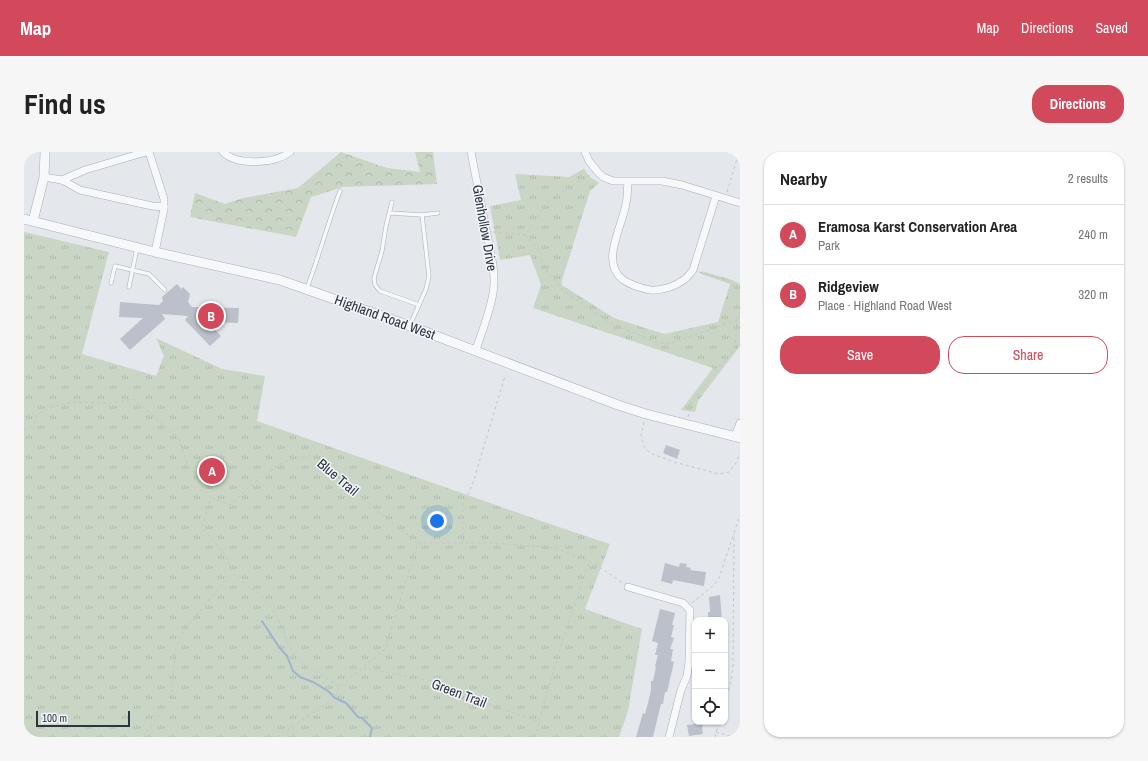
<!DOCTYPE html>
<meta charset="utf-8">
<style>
:root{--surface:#fff;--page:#f6f6f6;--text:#222;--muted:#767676;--line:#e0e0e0;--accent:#d1495b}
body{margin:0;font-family:"Archivo Narrow",sans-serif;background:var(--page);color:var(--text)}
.controls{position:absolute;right:12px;bottom:12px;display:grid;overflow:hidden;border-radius:8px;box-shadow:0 1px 3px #0004}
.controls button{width:36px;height:36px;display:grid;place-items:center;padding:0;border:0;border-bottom:1px solid var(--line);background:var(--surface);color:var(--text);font:20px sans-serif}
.scale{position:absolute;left:12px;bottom:10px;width:94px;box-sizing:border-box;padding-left:4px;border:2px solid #2b3445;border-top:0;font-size:11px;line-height:14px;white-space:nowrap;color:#2b3445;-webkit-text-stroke:3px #f4f6f9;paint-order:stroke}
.you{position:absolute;left:413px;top:369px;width:14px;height:14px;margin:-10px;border:3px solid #fff;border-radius:50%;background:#1a73e8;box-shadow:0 0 0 6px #1a73e833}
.badge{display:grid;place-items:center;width:26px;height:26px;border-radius:50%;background:var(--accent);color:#fff;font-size:13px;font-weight:700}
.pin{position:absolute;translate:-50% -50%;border:2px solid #fff;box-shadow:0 1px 4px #0006}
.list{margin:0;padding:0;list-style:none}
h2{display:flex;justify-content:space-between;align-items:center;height:52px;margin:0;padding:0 16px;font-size:17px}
h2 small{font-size:13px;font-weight:400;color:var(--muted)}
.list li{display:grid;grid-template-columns:26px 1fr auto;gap:12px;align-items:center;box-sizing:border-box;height:60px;padding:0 16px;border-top:1px solid var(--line)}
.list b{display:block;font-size:15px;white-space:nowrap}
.list p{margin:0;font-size:13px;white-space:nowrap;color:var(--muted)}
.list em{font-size:13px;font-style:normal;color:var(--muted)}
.actions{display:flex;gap:8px;padding:12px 16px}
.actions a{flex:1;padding:9px 0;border:1px solid var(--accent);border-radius:16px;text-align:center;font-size:14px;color:var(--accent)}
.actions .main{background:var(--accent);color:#fff}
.icon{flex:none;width:22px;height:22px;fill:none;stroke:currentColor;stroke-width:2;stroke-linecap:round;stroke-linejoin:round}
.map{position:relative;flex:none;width:716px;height:585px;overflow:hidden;border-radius:16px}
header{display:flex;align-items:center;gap:24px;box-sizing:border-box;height:56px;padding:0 20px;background:var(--accent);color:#fff}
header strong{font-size:19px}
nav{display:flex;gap:22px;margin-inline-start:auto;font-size:14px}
.intro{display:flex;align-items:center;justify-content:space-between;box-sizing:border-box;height:96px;padding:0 24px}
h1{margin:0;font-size:28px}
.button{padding:10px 18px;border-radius:16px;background:var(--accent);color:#fff;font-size:14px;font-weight:700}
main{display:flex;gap:24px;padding:0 24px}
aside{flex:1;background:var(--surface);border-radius:16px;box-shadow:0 1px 3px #0004}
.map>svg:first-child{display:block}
.forest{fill:url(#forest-crowns)}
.park{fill:url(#park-tufts)}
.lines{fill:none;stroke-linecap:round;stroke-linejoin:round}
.stream{stroke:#9fb4cc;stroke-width:2}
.building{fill:#bbc0ca}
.service-casing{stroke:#a9aeb7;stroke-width:4.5}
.minor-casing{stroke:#a9aeb7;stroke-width:8}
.tertiary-casing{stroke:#a9aeb7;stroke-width:10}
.path{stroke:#c2c5cb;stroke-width:1;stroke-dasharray:3 3;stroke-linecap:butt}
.service{stroke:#f7f8fa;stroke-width:3.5}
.minor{stroke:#f7f8fa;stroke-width:7}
.tertiary{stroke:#f7f8fa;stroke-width:9}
.labels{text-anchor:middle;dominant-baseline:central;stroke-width:3;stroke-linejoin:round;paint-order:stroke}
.street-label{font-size:14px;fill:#2b3445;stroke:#f4f6f9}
</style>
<header>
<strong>Map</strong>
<nav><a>Map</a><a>Directions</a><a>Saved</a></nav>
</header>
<div class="intro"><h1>Find us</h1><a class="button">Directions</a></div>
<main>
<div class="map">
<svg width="716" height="585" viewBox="0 0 716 585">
<defs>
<pattern id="forest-crowns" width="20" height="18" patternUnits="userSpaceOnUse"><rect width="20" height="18" fill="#c9d6c5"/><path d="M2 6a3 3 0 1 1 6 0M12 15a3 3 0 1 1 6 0" fill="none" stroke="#adb8ab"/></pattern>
<pattern id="park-tufts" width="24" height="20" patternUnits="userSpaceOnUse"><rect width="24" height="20" fill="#c9d6c5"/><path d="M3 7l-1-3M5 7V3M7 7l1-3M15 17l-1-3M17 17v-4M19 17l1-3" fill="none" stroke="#adb8ab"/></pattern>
</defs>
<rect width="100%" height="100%" fill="#e4e7ec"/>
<path class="forest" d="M317 0 363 16 396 20 391 0H409L413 32 319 35 287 45 272 85 166 65 171 41 201 52 219 46 274 36Z"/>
<g class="park">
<path d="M560 17 566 25 575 31 566 39 538 128V133L590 166 640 182 694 170 706 132 677 122 678 119 708 128 716 132V194L674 249 671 260 657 258 689 216 509 156 517 133 506 103 476 108 466 54 497 48 491 22 545 25Z"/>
<path d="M0 80 85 100 58 202 132 224 140 204 132 186 198 217 241 224 233 269 520 370 586 392 561 457 618 477 604 559 595 585H0Z"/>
</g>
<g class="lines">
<path class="stream" d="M238 469 255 495 263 504 269 519 276 525 289 530 304 539 311 546 322 551 334 565 338 566 348 576 346 585"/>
</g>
<g class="building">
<path d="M153 132 157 137 159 135 166 142 164 150 168 155 215 156 214 171 184 170 197 184 186 194 161 168 164 164 138 162 141 167 106 198 96 187 119 166 95 165 96 150 135 153 139 149 138 145Z"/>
<path d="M642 293 656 298 653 307 639 301Z"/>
<path d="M641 411 655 415 656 411 663 412 662 415 667 416 666 418 682 420 680 434 649 428 648 432 637 429Z"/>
<path d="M696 443 698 468H684V460H686L685 445Z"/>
<path d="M636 457 651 461 648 473H650L647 485 650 486 646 497H649L647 509 650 510 643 540H641L639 552H637L629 585H612L619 561 621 562 624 551 627 538V529H629L632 515 631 514 634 503H631L634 491 628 489Z"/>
<path d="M680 571 678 576 679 582 665 584 663 573Z"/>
</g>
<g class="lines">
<g class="service-casing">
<g id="service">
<path d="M368 50 362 74 358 99 350 126 351 133 356 139 395 153"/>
<path d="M366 61 398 63 414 61"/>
<path d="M87 131 91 114 125 122 141 138"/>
<path d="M105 135 113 96"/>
<path d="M283 136C295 104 304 71 316 39"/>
<path d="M386 173 402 137 405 124 398 63"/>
</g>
</g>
<g class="minor-casing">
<g id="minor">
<path d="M125 0 140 47V57L131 100"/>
<path d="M199 0C213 14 251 12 266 0"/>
<path d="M447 0 469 113C470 122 471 132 469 141 466 160 458 179 452 198"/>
<path d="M561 0 565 9 573 19 579 25 589 29H638L658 33 716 51"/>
<path d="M20 25 38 28 56 38 128 54 140 55"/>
<path d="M38 28 61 18 122 0"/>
<path d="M604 30C603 37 604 44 602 51 599 74 576 109 598 127 606 133 616 136 626 138 638 139 652 134 661 127 664 125 666 121 669 118L692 44"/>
<path d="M711 284 716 271"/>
<path d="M604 435 659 451 666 458 665 510 663 524 657 538 645 585"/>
</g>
</g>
<g class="tertiary-casing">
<g id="tertiary">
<path d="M0 67 131 100 256 128 386 174 594 253 622 262 716 286"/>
<path d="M9 69 20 25 21 0"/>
</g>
</g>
<g class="path">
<path d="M703 40 715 0"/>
<path d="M469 80 501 83 522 52 528 46 566 23"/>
<path d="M501 83 517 101 519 114 540 139 588 172 635 191 644 192 716 167"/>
<path d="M675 120 708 130 711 136 716 141"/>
<path d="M664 265 667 251 711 196 713 168 716 160"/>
<path d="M620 270 617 283 619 293 626 301 650 310 695 322 705 320 712 311 716 301"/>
<path d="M0 278 9 273 14 262 29 254 49 250 88 251 109 247 154 285 164 313 187 346 178 375 202 404 208 421 238 445 251 461 259 476 264 492 280 514 297 522 315 535"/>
<path d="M188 346 207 353 226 334 259 310 288 303 306 316 351 357 394 391"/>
<path d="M710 381 716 363"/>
<path d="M439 390V352L448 334 481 224"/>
<path d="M668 451 690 433 695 426 709 384"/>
<path d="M339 516 419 531 466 553 515 570 511 585"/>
<path d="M701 550 707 530 709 512 710 382"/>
<path d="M515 569 537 493 565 410"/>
<path d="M692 580 709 585"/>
<path d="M120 585 127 573 148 547V530L152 495 159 481 173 463 207 421"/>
<path d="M253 585 311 546 315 535 361 497 394 391H468L531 396 571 412 599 431"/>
<path d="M691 585 695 570"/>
</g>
<use href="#service" class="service"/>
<use href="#minor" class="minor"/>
<use href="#tertiary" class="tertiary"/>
</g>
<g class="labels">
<g class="street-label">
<text transform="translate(461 76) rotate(80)">Glenhollow Drive</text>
<text transform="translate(361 165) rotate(20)">Highland Road West</text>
<text transform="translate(314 325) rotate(40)">Blue Trail</text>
<text transform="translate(435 541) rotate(21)">Green Trail</text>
</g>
</g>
</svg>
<div class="controls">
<button>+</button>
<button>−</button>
<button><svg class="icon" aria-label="locate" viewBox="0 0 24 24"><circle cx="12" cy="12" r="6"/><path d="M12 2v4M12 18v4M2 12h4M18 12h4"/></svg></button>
</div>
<div class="scale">100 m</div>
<div class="you"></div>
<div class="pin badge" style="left:188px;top:319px">A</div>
<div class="pin badge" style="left:187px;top:164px">B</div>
</div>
<aside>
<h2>Nearby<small>2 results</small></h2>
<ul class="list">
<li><span class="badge">A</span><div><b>Eramosa Karst Conservation Area</b><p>Park</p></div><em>240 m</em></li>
<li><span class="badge">B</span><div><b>Ridgeview</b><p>Place · Highland Road West</p></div><em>320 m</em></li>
</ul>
<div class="actions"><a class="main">Save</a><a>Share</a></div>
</aside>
</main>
